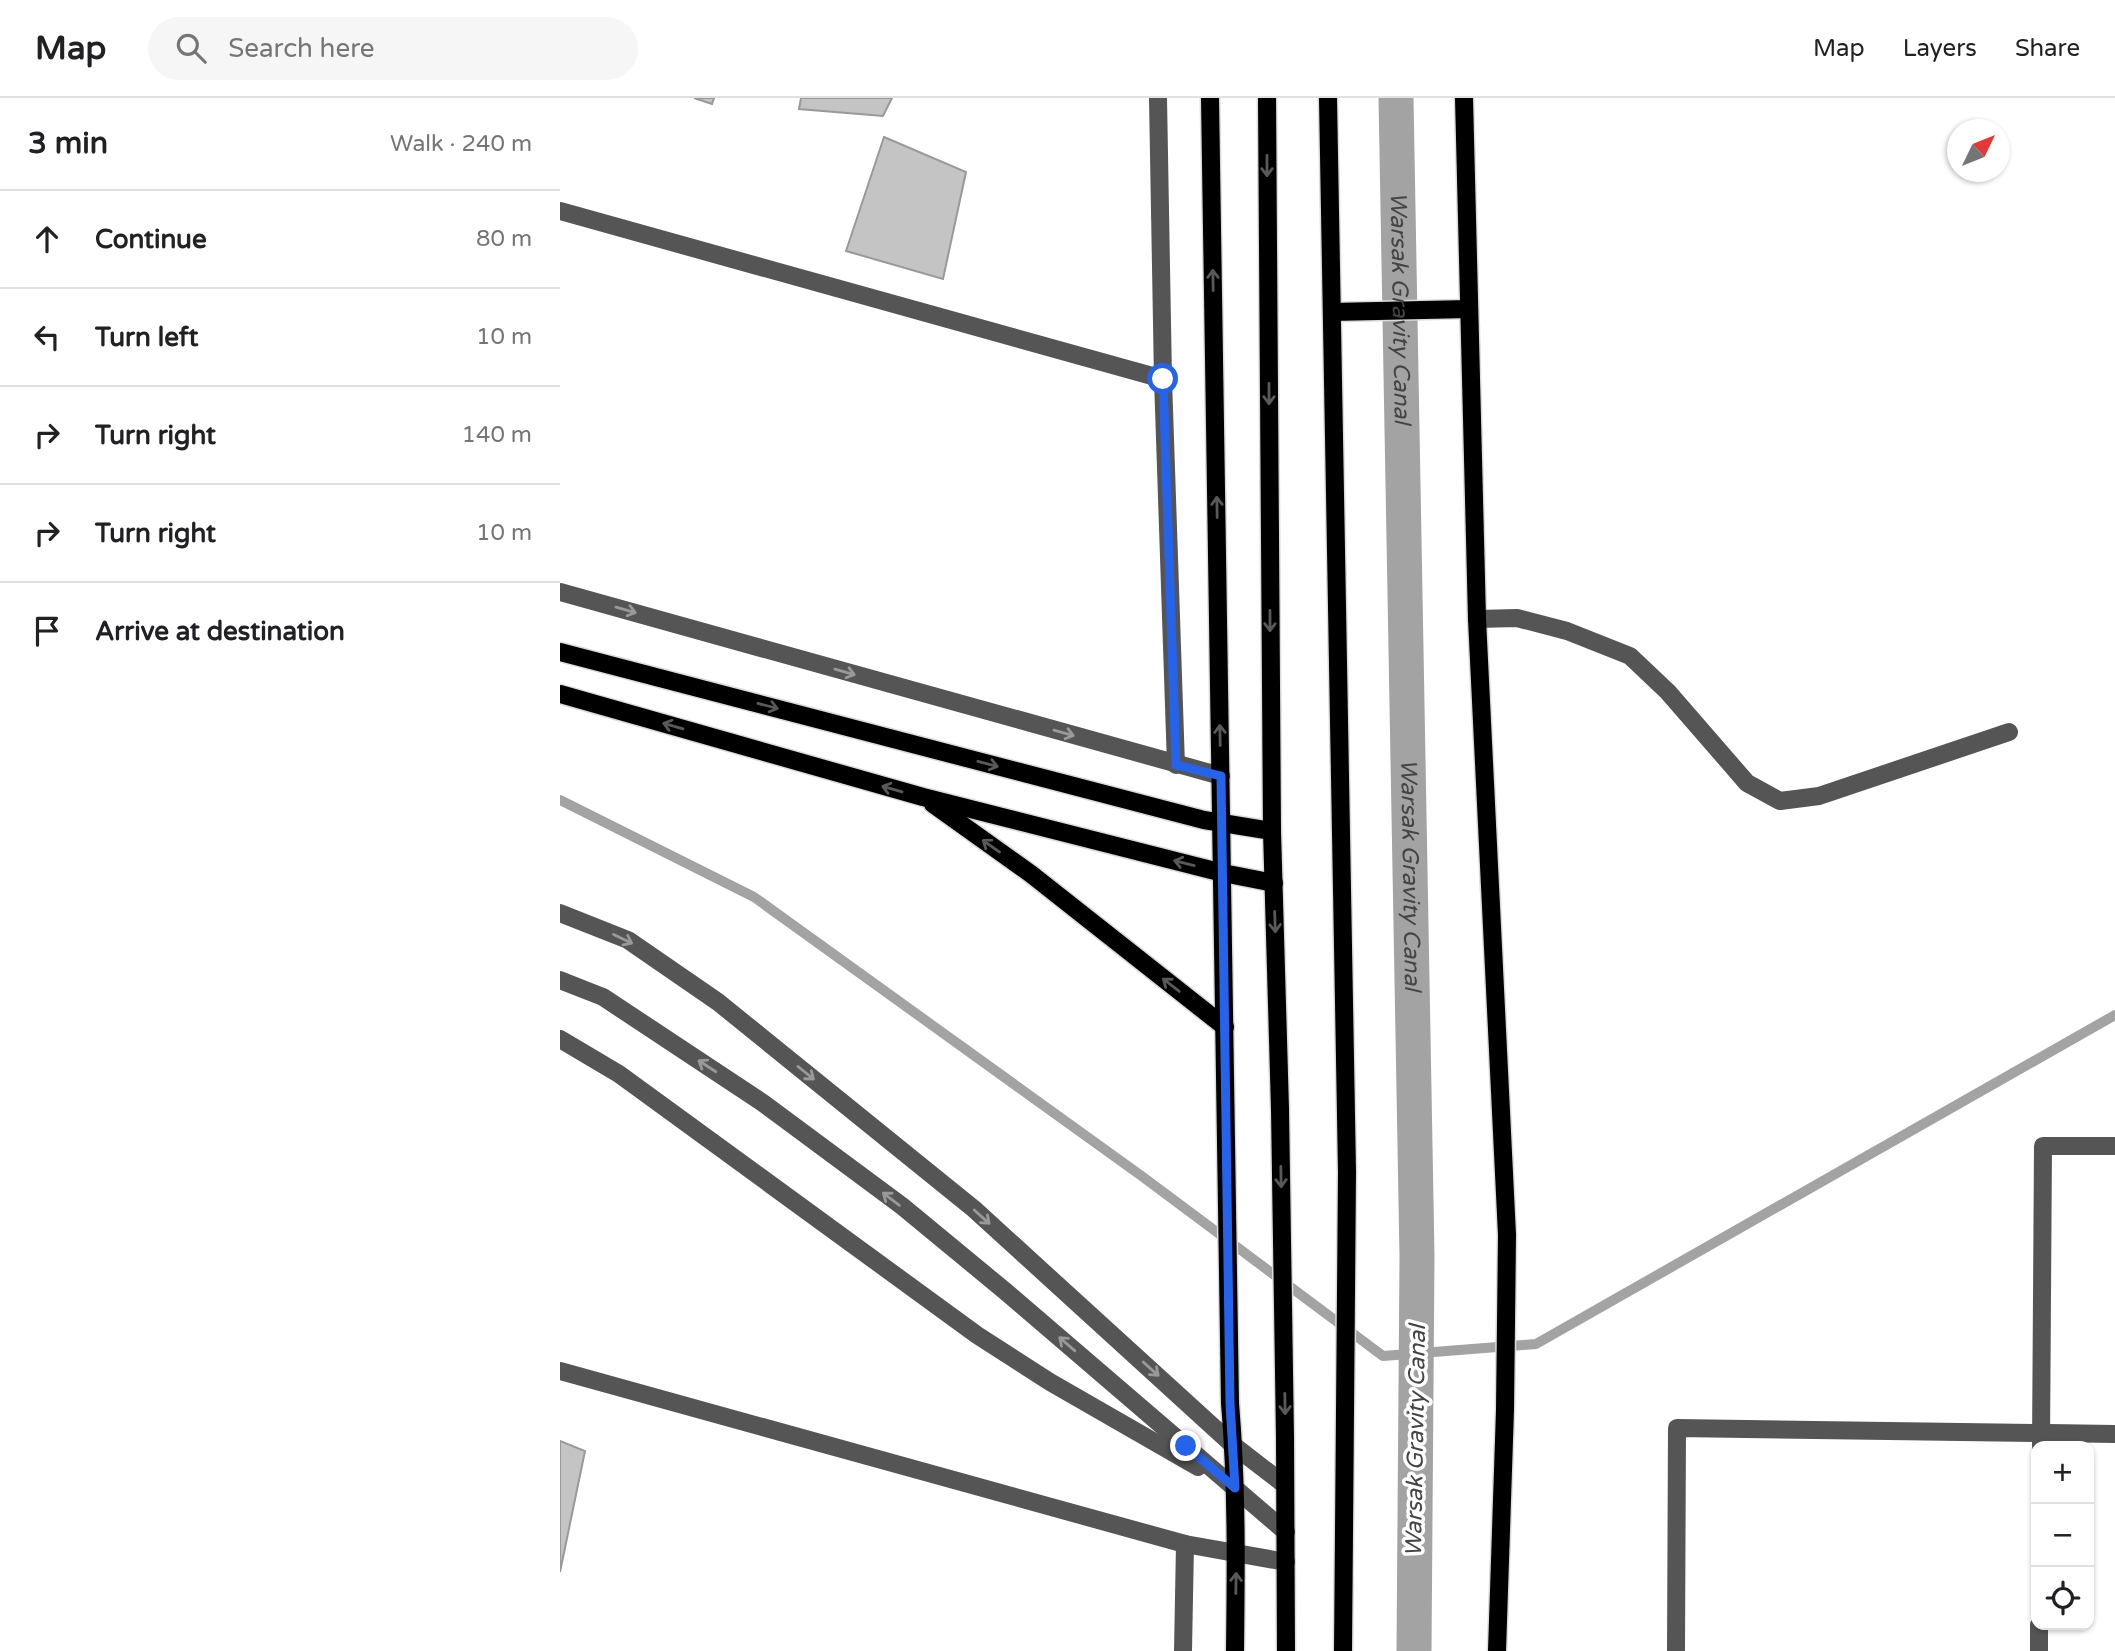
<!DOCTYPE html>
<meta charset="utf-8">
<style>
:root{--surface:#fff;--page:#f6f6f6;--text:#202124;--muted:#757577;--line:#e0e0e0}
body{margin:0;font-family:"Varela Round",sans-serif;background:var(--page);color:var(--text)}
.controls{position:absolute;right:21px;bottom:21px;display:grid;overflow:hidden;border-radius:14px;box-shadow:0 2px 5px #0004}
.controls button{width:63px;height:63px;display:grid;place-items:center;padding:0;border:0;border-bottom:2px solid var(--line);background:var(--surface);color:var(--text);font:35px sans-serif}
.compass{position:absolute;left:1387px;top:21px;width:63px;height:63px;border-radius:50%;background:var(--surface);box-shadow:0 2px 5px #0004;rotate:47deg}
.stop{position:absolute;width:21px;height:21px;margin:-16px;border:5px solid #2563eb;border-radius:50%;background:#fff}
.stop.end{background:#2563eb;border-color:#fff;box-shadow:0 2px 7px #0008}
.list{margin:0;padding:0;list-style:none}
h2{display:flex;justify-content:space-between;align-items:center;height:91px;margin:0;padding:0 28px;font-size:30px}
h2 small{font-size:23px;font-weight:400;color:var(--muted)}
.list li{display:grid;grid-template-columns:46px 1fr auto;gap:21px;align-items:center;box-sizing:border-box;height:98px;padding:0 28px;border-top:2px solid var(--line)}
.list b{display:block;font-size:26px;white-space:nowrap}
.list em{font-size:23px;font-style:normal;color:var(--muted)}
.icon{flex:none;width:38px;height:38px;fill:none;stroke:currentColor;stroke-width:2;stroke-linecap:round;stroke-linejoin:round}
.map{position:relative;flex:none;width:1555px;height:1553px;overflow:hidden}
header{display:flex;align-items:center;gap:42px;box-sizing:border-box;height:98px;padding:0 35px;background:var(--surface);border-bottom:2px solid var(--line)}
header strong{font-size:33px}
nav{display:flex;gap:38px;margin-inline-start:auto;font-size:24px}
.search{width:490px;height:63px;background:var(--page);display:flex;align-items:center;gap:18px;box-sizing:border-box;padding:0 24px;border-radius:38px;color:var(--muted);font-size:26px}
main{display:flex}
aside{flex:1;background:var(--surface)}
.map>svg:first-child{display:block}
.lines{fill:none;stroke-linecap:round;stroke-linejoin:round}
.stream{stroke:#a3a3a3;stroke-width:10}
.canal{stroke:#a3a3a3;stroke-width:35}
.building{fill:#c4c4c4;stroke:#999;stroke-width:2}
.major-casing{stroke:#dbdbdb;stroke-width:21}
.minor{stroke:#555;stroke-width:18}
.major{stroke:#000;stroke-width:18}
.oneway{stroke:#595959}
.oneway2{stroke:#999}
.route{stroke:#2563eb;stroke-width:9}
.labels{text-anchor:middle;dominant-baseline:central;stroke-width:7;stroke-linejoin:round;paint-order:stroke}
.water-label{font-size:23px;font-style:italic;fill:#444;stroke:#fff}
</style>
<header>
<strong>Map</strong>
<div class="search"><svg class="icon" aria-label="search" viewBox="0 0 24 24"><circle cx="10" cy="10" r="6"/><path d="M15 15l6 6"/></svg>Search here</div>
<nav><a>Map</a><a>Layers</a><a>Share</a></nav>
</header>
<main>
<aside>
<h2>3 min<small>Walk · 240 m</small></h2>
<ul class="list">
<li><svg class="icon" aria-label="ahead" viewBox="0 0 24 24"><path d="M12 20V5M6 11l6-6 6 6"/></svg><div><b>Continue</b></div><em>80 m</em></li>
<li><svg class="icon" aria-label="left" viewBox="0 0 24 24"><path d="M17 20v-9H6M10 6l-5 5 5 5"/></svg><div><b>Turn left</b></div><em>10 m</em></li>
<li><svg class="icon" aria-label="right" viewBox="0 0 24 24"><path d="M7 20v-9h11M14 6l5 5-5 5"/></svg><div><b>Turn right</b></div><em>140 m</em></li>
<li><svg class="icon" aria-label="right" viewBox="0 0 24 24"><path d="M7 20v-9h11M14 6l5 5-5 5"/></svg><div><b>Turn right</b></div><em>10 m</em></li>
<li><svg class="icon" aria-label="arrive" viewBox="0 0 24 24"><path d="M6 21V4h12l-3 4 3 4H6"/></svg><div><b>Arrive at destination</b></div></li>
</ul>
</aside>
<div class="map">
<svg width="1555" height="1553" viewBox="0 0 1555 1553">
<rect width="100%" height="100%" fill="#fff"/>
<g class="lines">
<path class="stream" d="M0 702 194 799 583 1079 823 1258 976 1246 1555 917"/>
<path class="canal" id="s1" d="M836 0 857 1158 854 1553"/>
</g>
<g class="building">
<path d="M134 0H154L152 6Z"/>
<path d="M241 0H332L323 18 239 11Z"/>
<path d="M324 39 406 74 383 181 286 153Z"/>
<path d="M0 1343 25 1353 0 1474Z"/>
</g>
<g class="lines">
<g class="major-casing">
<g id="major">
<path d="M650 0 670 1305C677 1388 676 1470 675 1553"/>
<path d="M707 0 712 733 720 1011 725 1339 726 1553"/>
<path d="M768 0 787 1074 783 1553"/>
<path d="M904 0 917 521 947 1137 945 1312 937 1553"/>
<path d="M772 214 909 211"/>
<path d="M0 554 644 722 712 733"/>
<path d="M0 596 363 699 663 775 714 785"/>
<path d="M373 706 471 776 665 929"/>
</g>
</g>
<g class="minor">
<path d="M598 0 603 281 616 667"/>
<path d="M0 113 603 281"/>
<path d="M0 494 661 678"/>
<path d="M917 521 957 520 1007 533 1070 558 1108 594 1187 685 1220 703 1259 698 1449 634"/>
<path d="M0 815 68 842 158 904 414 1111 673 1347 725 1387"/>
<path d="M0 882 43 899 203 1005 342 1108 445 1193 726 1434"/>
<path d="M0 941 59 976 417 1237 490 1284 638 1369"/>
<path d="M0 1273 625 1446 726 1464"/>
<path d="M1481 1348 1483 1048H1555"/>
<path d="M623 1553 625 1446"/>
<path d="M1116 1553 1117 1330 1555 1336"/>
<path d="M1479 1553V1527"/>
</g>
<use href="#major" class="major"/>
</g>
<defs><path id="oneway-shaft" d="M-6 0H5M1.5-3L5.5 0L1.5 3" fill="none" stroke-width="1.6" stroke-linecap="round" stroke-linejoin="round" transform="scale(1.75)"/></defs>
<g class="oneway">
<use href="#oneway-shaft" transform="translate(707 68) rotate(90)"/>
<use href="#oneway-shaft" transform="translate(653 182) rotate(-91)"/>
<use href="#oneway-shaft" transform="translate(709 296) rotate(90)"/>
<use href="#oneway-shaft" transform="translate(657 409) rotate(-91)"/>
<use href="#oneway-shaft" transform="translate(710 523) rotate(90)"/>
<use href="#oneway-shaft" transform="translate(208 608) rotate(15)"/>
<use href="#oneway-shaft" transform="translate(113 628) rotate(-164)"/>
<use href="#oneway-shaft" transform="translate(660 637) rotate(-91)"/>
<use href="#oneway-shaft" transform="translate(428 666) rotate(15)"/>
<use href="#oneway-shaft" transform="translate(332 691) rotate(-164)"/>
<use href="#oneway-shaft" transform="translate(431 748) rotate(-145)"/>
<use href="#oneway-shaft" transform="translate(624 765) rotate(-166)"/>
<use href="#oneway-shaft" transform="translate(715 824) rotate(88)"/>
<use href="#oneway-shaft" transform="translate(611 887) rotate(-142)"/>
<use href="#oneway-shaft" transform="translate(721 1079) rotate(89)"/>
<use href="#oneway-shaft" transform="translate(725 1306) rotate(89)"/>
<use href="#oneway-shaft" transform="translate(676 1485) rotate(-89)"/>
</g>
<g class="oneway2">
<use href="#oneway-shaft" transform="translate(66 512) rotate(16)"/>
<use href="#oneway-shaft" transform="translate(285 574) rotate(16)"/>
<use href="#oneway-shaft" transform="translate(504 635) rotate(16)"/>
<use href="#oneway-shaft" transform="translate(63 841) rotate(26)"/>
<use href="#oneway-shaft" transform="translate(147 968) rotate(-147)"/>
<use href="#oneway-shaft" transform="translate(246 975) rotate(39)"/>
<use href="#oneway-shaft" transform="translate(331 1101) rotate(-143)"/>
<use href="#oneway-shaft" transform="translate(422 1119) rotate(42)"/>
<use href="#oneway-shaft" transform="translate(507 1246) rotate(-139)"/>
<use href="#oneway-shaft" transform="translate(591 1271) rotate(42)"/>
</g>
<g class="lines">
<path class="route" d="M603 281 616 667 661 678 670 1305 675 1390 626 1348"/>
</g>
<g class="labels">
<g class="water-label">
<text stroke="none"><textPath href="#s1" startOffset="210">Warsak Gravity Canal</textPath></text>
<text stroke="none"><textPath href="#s1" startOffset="777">Warsak Gravity Canal</textPath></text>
<text transform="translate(856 1343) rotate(-89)">Warsak Gravity Canal</text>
</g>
</g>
</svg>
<div class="controls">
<button>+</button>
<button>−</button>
<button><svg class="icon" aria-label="locate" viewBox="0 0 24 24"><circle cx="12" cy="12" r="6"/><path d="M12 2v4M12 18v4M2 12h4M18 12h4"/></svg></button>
</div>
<svg class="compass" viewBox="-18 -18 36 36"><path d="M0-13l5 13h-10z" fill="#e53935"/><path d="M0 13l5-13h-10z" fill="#757577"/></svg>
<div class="stop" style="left:603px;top:281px"></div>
<div class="stop end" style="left:626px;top:1348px"></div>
</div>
</main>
